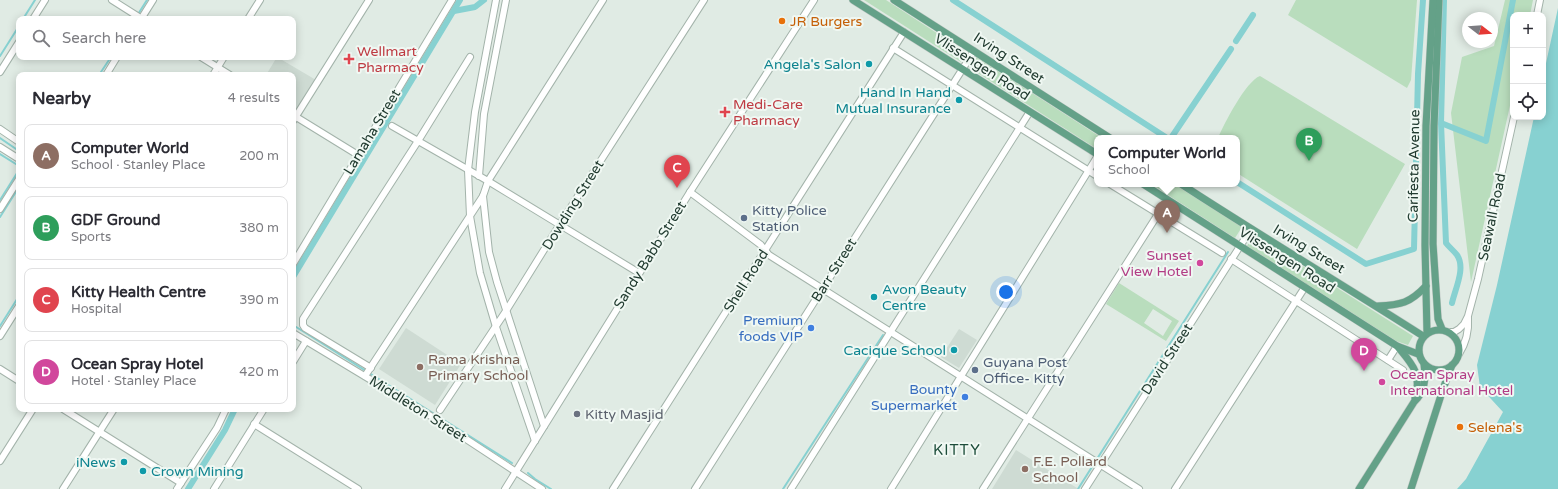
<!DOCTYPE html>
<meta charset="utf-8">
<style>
:root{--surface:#fff;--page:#f7f7f7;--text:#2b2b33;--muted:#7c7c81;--line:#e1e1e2;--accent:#d93025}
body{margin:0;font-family:"Varela Round",sans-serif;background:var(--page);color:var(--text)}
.controls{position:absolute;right:12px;top:12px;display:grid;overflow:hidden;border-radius:8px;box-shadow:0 2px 10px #0003}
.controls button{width:36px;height:36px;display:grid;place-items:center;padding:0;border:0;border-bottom:1px solid var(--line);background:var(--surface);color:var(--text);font:20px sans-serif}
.compass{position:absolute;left:1462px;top:12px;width:36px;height:36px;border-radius:50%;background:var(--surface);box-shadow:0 2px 10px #0003;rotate:107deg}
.you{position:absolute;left:1006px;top:292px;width:14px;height:14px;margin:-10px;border:3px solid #fff;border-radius:50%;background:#1a73e8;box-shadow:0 0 0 6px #1a73e833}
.badge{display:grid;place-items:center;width:26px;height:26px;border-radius:50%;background:var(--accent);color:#fff;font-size:13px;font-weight:700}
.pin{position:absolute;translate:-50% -33px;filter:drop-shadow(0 1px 2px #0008)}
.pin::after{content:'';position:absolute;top:21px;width:14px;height:12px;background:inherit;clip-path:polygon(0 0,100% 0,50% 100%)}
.popup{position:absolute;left:1094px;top:135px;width:146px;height:52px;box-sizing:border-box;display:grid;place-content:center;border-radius:8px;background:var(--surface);filter:drop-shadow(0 1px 3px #0005);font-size:13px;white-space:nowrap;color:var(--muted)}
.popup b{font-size:15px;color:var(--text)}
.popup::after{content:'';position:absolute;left:50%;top:100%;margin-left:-8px;border:8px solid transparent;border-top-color:var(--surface)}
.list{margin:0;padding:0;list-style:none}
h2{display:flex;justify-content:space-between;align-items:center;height:52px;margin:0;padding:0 16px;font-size:17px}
h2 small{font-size:13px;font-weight:400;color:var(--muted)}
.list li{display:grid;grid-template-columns:26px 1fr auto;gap:12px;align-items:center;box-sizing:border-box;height:64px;margin:0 8px 8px;padding:0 8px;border:1px solid var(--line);border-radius:8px}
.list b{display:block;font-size:15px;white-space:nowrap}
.list p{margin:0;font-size:13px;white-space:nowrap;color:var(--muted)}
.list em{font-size:13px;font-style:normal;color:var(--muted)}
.icon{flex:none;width:22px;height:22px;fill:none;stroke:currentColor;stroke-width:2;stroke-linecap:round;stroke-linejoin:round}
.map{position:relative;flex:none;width:1558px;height:489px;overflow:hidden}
.search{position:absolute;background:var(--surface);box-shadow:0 2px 10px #0003;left:16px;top:16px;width:280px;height:44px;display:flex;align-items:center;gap:10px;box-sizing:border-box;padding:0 14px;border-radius:8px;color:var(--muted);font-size:15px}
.panel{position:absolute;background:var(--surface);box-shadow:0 2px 10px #0003;left:16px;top:72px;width:280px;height:340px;border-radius:8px}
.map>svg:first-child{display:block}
.built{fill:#cedbd3}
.green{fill:#b9ddbd;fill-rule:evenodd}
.water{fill:#87d1d1}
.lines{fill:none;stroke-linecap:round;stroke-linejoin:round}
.stream{stroke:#87d1d1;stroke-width:2}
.canal{stroke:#87d1d1;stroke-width:6}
.minor-casing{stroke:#a3b3aa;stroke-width:8}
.major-casing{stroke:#c1c8c5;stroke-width:8}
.minor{stroke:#fff;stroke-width:6}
.major{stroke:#64a188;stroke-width:7}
.food-dot{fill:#e8710a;stroke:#f0f8f3;stroke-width:1.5}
.health-dot{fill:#e0444e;stroke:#f0f8f3;stroke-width:1.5}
.culture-dot{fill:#0f9aa8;stroke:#f0f8f3;stroke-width:1.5}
.service-dot{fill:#5c6f8a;stroke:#f0f8f3;stroke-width:1.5}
.hotel-dot{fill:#d1479c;stroke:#f0f8f3;stroke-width:1.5}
.shop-dot{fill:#3f7fe0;stroke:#f0f8f3;stroke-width:1.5}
.education-dot{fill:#8d6e63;stroke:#f0f8f3;stroke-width:1.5}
.worship-dot{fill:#6b7280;stroke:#f0f8f3;stroke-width:1.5}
.labels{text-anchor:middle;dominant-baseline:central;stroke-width:4;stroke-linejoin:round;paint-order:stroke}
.food-label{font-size:14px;fill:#c56008;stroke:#f0f8f3;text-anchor:start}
.health-label{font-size:14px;fill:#be3a42;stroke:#f0f8f3;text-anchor:start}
.street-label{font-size:14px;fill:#213b30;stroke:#f0f8f3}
.culture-label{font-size:14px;fill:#0d838f;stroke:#f0f8f3;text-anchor:end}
.service-label{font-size:14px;fill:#4e5e75;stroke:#f0f8f3;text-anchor:start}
.hotel-label{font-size:14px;fill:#b23c85;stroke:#f0f8f3;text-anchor:end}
.shop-label{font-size:14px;fill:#366cbe;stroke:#f0f8f3;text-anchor:end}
.education-label{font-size:14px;fill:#785e54;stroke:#f0f8f3;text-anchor:start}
.worship-label{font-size:14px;fill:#5b616d;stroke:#f0f8f3;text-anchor:start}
.neighbourhood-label{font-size:15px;letter-spacing:1px;fill:#1d4d3a;stroke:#f0f8f3}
</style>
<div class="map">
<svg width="1558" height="489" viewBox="0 0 1558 489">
<rect width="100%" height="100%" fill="#e0ebe4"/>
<g class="built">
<path d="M277 57 316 80 297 111 293 109V75H266Z"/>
<path d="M406 328 461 364 435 405 379 369Z"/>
<path d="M959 329 977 340 959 368 941 357Z"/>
<path d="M1016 450 1077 488V489H992Z"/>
</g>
<g class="green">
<path d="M864 0H886L966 52 961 62Z"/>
<path d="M1296 0H1417L1411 80 1407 88 1288 15Z"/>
<path d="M1505 0H1533L1530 15H1513V92L1471 282 1451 113 1462 57 1494 46Z"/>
<path d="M976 57 1102 138H1097V149L970 68Z"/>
<path d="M1260 76 1405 164 1357 249 1237 173V138H1218C1224 124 1246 81 1260 76Z"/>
<path d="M1151 184H1174L1242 227 1235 238Z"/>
<path d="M1254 235 1413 336 1408 345 1396 341 1247 246Z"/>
<path d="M1119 283 1179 321 1166 341 1106 304ZM1153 309 1172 321 1163 336 1144 323Z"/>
</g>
<path class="water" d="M1558 8V489H1457L1466 479 1503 412 1480 387 1477 365 1497 285 1534 117H1543V77Z"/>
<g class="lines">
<g class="stream">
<path d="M23 19 35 0"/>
<path d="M135 19 147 0"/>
<path d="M0 56 19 26"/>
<path d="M99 75 111 57"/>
<path d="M0 138 19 151"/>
<path d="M0 154 19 166"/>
<path d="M0 200 19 170"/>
<path d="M0 217 19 187"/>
<path d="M293 325 512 463"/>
<path d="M0 326 19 296"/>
<path d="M528 473 535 479 551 489"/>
<path d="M783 489 883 335"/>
<path d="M1078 489 1228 252"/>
</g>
<g class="canal">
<path d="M953 0 1167 138"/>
<path d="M1444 0 1441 123 1446 243C1449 247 1454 251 1457 255 1466 268 1455 289 1452 303"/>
<path d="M454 11 475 7 484 0"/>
<path d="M1236 41 1253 15"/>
<path d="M1441 123 1486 141 1513 0"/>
<path d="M1171 138 1231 49"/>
<path d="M1237 182 1366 264 1414 249 1418 74 1423 0"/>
<path d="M293 277 460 0"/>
<path d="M188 489 225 430 235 409"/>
</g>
<g class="minor-casing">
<g id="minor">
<path d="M112 0 142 19"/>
<path d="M496 0 475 112 468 170 470 216 480 273 496 327 535 441"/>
<path d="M1537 15 1540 0"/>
<path d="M33 19 45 0"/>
<path d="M141 19 153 0"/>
<path d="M248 19 260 0"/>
<path d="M893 48 1097 176"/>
<path d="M201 57 230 75"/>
<path d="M0 72 19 42"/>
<path d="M106 75 117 57"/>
<path d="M213 75 224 57"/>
<path d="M293 115 358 155"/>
<path d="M293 121 369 0"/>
<path d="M392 126 488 181 639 273"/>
<path d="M0 129 19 142"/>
<path d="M0 147 19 159"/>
<path d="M479 176 484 114 506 0"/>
<path d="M1110 184 1222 253"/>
<path d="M690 192 761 245 769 255 1139 489"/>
<path d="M483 196 489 252 497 282 544 426"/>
<path d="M0 209 19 179"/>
<path d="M1231 259 1403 370"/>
<path d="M293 264 452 0"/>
<path d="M1450 332H1454L1459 329 1464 324 1468 316 1478 279 1514 117"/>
<path d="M293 333 434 418 542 489"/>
<path d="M0 336 19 306"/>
<path d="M1459 354C1466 343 1469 332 1468 318"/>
<path d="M1388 360 1397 346"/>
<path d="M293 362 306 341"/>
<path d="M371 368 305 328 303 325V319L418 141 470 57"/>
<path d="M0 369 19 381"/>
<path d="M365 376 483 196 488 181 603 0"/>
<path d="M63 409 181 483"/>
<path d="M440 410 506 311 560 224 704 0"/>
<path d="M254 424 358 489"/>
<path d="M0 461 33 409"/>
<path d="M63 489 114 409"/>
<path d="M177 489 217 428 226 409"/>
<path d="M214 489 264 409"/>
<path d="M505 489 690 192 814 0"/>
<path d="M613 489 904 32"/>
<path d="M695 489 974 51"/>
<path d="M791 489 1029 113"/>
<path d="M891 489 1097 157"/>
<path d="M983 489 1167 200"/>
<path d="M1085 489 1251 229"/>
<path d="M1175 489 1305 287"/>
</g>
</g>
<g class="major-casing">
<g id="major">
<path d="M853 0 1097 154"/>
<path d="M894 0 1110 138"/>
<path d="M1439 0 1434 126 1433 244 1438 319 1442 329"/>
<path d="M1143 184 1397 346 1418 354"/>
<path d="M1181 184C1261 236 1343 285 1423 336"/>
<path d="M1378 306C1401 305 1410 303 1426 286"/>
<circle cx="1439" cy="350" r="20"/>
<path d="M1427 333 1425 245 1426 126 1433 0"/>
<path d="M1398 347C1413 365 1422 374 1415 398"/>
<path d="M1359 489 1414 402C1425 392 1426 379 1424 364"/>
<path d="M1411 489 1443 389 1452 365"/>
</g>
</g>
<use href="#minor" class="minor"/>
<use href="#major" class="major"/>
</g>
<g class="food-dot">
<circle cx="782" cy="21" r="4"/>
<circle cx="1460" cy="427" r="4"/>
</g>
<g class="health-dot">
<path d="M347 53h4v4h4v4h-4v4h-4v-4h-4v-4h4z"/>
<path d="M723 106h4v4h4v4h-4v4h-4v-4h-4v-4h4z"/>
</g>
<g class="culture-dot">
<circle cx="869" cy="64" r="4"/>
<circle cx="959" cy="100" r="4"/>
<circle cx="874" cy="297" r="4"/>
<circle cx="954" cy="350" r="4"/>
<circle cx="124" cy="462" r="4"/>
<circle cx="143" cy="471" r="4"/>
</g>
<g class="service-dot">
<circle cx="744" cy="218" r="4"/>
<circle cx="975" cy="370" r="4"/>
</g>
<g class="hotel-dot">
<circle cx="1200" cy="263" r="4"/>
<circle cx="1382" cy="382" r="4"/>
</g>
<g class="shop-dot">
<circle cx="811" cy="328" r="4"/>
<circle cx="965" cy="397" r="4"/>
</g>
<g class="education-dot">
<circle cx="420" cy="367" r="4"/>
<circle cx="1025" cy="469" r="4"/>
</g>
<circle class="worship-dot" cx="577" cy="414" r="4"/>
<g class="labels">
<g class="food-label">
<text x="790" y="21">JR Burgers</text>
<text x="1468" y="427">Selena's</text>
</g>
<g class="health-label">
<text x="357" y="51">Wellmart<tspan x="357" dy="16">Pharmacy</tspan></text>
<text x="733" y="104">Medi-Care<tspan x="733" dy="16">Pharmacy</tspan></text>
</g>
<g class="street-label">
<text transform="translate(1009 58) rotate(33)">Irving Street</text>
<text transform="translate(982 67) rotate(33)">Vlissengen Road</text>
<text transform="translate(372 132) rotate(-59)">Lamaha Street</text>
<text transform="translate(1414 166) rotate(-89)">Carifesta Avenue</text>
<text transform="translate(573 205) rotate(-58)">Dowding Street</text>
<text transform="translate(1492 217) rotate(-78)">Seawall Road</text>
<text transform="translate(1309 249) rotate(31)">Irving Street</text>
<text transform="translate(650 255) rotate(-58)">Sandy Babb Street</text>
<text transform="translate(1287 260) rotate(32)">Vlissengen Road</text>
<text transform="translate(834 270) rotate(-58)">Barr Street</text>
<text transform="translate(746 281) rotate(-58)">Shell Road</text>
<text transform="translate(1167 359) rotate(-57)">David Street</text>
<text transform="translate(418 409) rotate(32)">Middleton Street</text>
</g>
<g class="culture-label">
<text x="861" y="64">Angela's Salon</text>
<text x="951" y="92">Hand In Hand<tspan x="951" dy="16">Mutual Insurance</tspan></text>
<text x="882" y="289" text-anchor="start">Avon Beauty<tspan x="882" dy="16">Centre</tspan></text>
<text x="946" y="350">Cacique School</text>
<text x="116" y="462">iNews</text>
<text x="151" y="471" text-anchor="start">Crown Mining</text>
</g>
<g class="service-label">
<text x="752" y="210">Kitty Police<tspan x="752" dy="16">Station</tspan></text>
<text x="983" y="362">Guyana Post<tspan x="983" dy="16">Office- Kitty</tspan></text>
</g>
<g class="hotel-label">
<text x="1192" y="255">Sunset<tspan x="1192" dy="16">View Hotel</tspan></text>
<text x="1390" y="374" text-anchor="start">Ocean Spray<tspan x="1390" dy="16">International Hotel</tspan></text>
</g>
<g class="shop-label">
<text x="803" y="320">Premium<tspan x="803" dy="16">foods VIP</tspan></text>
<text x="957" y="389">Bounty<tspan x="957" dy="16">Supermarket</tspan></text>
</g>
<g class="education-label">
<text x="428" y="359">Rama Krishna<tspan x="428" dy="16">Primary School</tspan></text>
<text x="1033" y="461">F.E. Pollard<tspan x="1033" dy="16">School</tspan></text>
</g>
<g class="worship-label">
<text x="585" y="414">Kitty Masjid</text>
</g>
<g class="neighbourhood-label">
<text x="957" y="450">KITTY</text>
</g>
</g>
</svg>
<div class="controls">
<button>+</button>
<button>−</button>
<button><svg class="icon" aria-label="locate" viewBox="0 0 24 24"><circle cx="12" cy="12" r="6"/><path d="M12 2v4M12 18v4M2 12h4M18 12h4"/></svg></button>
</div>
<svg class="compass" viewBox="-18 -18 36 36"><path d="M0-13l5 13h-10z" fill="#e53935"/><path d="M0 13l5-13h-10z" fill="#7c7c81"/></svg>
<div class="you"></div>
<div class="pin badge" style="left:1167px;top:233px;background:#8d6e63">A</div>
<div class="popup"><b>Computer World</b>School</div>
<div class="pin badge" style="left:1309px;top:161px;background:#2e9e5b">B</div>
<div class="pin badge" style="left:677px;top:188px;background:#e0444e">C</div>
<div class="pin badge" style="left:1364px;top:371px;background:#d1479c">D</div>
<div class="search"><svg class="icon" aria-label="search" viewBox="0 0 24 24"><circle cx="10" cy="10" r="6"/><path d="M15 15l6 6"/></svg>Search here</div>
<section class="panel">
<h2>Nearby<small>4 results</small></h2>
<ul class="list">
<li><span class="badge" style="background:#8d6e63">A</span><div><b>Computer World</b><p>School · Stanley Place</p></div><em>200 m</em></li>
<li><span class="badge" style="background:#2e9e5b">B</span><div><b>GDF Ground</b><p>Sports</p></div><em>380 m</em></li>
<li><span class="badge" style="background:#e0444e">C</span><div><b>Kitty Health Centre</b><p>Hospital</p></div><em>390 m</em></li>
<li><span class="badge" style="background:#d1479c">D</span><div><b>Ocean Spray Hotel</b><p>Hotel · Stanley Place</p></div><em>420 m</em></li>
</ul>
</section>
</div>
